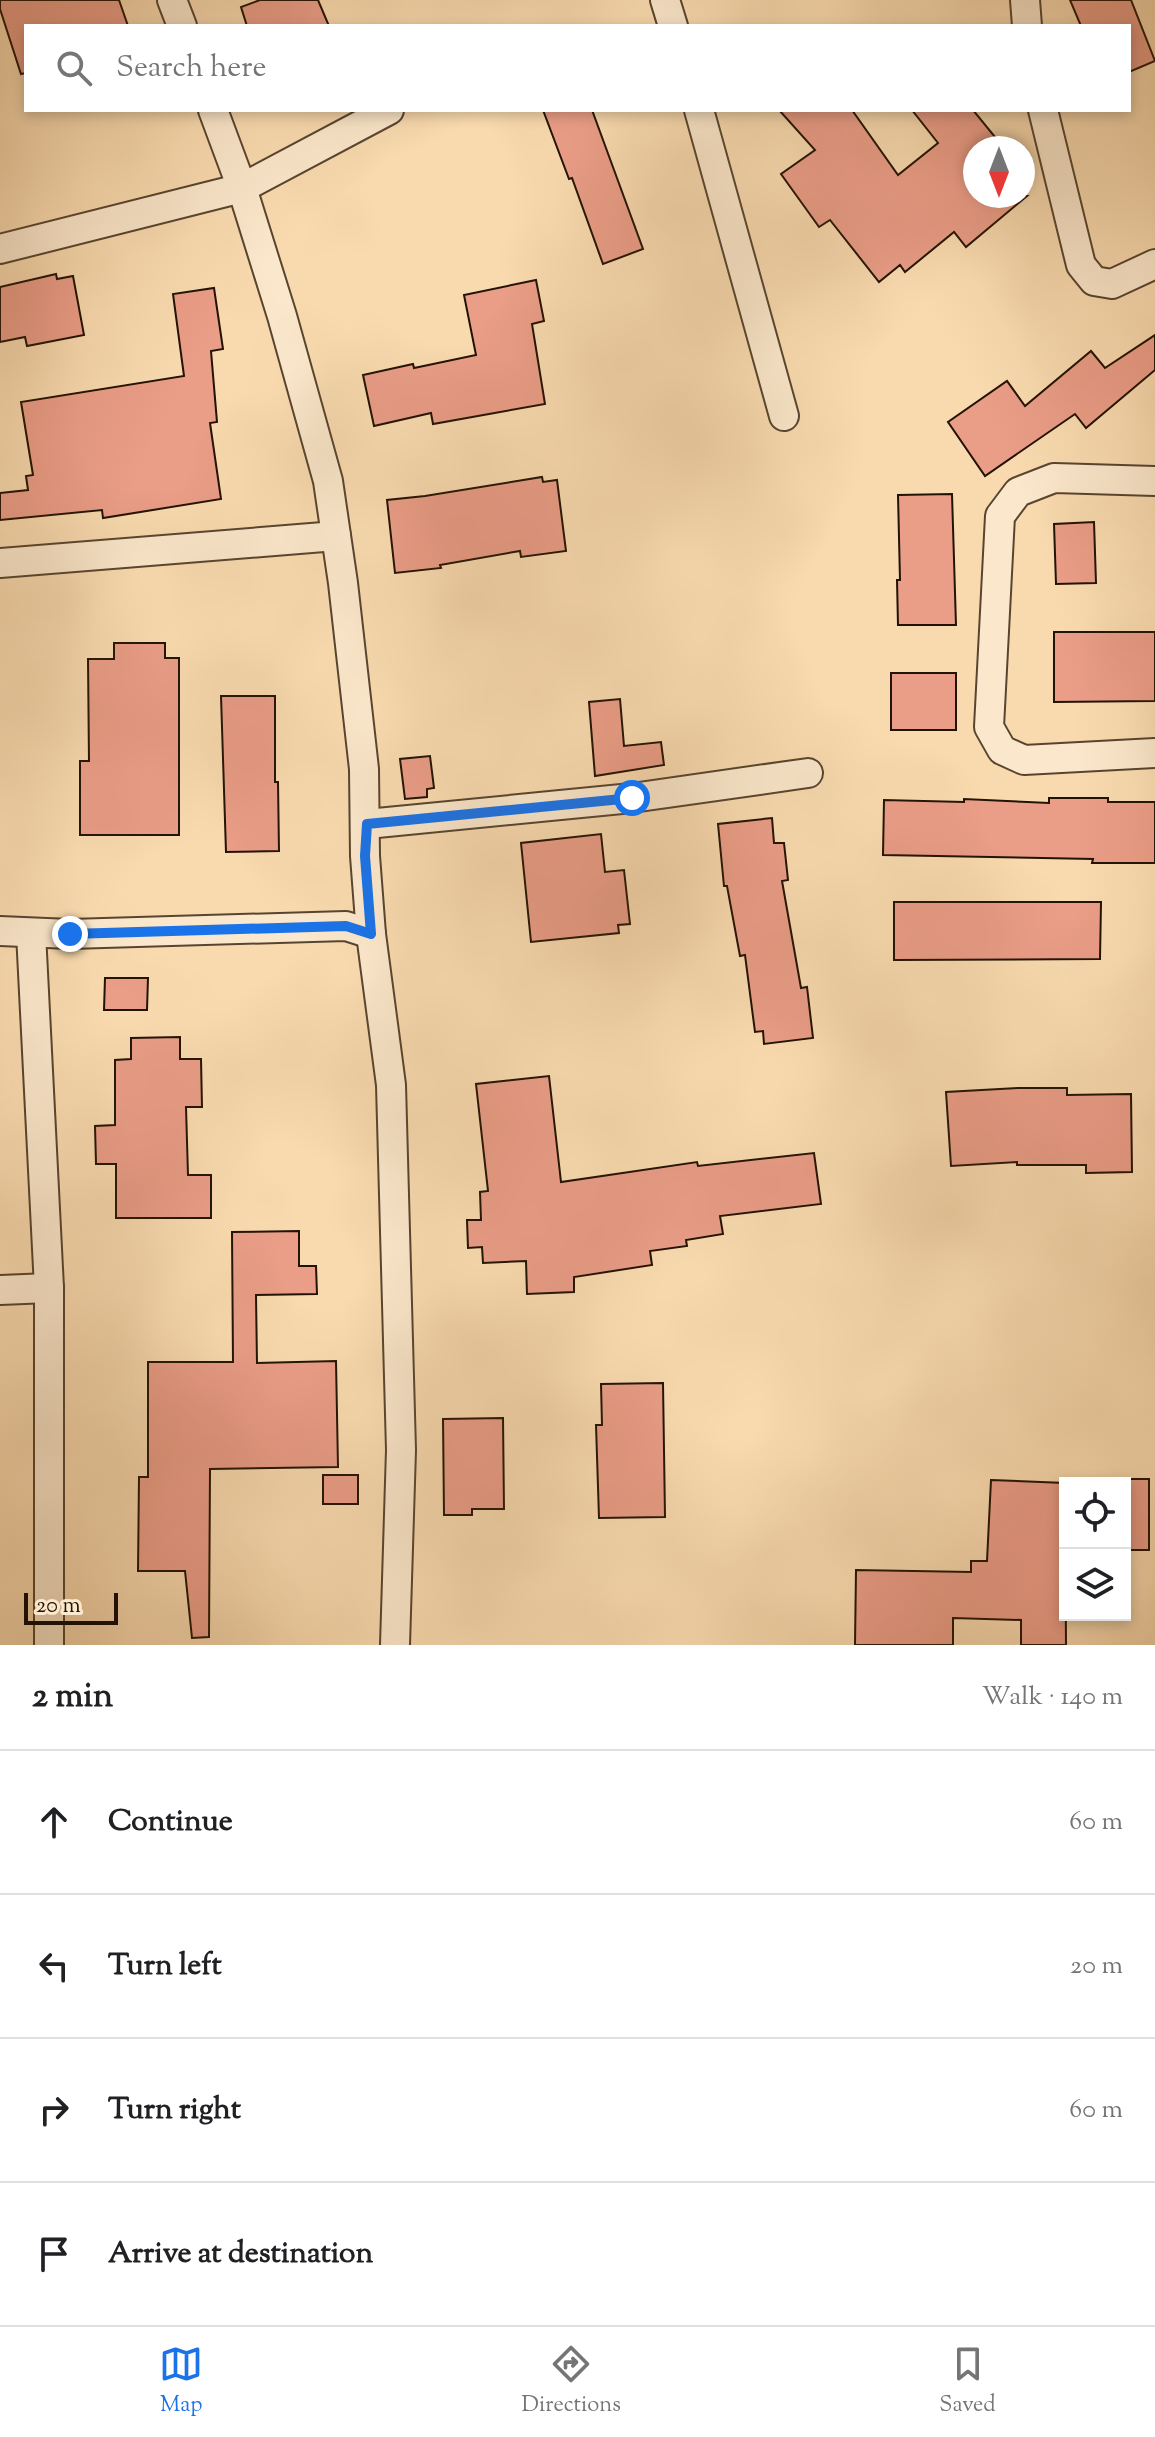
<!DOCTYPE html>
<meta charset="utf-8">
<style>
:root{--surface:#fff;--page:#f2f2f2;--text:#202124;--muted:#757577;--line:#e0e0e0;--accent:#1a73e8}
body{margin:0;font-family:"Sorts Mill Goudy",serif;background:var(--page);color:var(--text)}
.controls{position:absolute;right:24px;bottom:24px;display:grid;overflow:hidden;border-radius:0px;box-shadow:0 4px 12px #0003}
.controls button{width:72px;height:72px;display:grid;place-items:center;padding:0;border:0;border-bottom:2px solid var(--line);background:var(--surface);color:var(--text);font:40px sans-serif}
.compass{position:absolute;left:963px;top:136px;width:72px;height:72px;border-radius:50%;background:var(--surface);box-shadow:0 4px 12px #0003;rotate:180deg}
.scale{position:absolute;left:24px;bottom:20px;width:94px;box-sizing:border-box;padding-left:8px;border:4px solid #231304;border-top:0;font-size:22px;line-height:28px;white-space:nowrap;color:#231304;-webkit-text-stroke:6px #fbe7cb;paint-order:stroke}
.stop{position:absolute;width:24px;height:24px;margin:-18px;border:6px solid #1a73e8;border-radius:50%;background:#fff}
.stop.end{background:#1a73e8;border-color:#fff;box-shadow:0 2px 8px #0008}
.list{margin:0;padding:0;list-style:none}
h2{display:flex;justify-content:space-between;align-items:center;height:104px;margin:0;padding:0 32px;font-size:34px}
h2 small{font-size:26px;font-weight:400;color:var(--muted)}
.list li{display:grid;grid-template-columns:52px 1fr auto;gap:24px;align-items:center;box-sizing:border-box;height:144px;padding:0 32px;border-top:2px solid var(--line)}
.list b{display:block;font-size:30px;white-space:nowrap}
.list em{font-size:26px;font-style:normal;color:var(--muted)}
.icon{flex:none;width:44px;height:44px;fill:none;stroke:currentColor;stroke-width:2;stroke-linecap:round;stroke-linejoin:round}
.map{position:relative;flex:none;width:1155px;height:1645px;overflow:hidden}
.search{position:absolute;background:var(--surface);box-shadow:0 4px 12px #0003;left:24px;right:24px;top:24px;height:88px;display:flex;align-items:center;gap:20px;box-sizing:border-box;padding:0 28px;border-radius:0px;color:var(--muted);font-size:30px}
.sheet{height:680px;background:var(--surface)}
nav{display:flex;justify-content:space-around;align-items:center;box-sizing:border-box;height:112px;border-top:2px solid var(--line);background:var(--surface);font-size:22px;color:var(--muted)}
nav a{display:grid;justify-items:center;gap:4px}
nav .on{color:var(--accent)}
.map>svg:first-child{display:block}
.building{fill:#ea9d87;stroke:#231304;stroke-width:2}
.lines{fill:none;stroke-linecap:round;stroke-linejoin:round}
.street-casing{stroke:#58452f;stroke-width:32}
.street{stroke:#fbe7cb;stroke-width:28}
.route{stroke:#1a73e8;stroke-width:10}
</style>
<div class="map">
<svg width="1155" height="1645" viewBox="0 0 1155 1645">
<rect width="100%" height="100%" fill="#f9daaf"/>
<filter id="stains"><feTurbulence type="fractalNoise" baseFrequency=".0025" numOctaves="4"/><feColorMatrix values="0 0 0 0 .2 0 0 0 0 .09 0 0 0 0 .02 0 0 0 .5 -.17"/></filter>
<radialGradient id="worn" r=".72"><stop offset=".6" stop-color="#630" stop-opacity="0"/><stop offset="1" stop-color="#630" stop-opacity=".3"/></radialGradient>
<g class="building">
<path d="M0 0H119L128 26H26V73L21 74 0 9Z"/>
<path d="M260 0H318L329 26H247L241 7Z"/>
<path d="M1070 0H1131L1155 61 1129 72V26H1081Z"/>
<path d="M543 110H592L643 249 603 264 572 178 569 179Z"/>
<path d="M779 110H852L898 175 938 143 912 110H973L1004 148H975V196H1027L966 247 954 232 905 272 900 265 879 282 830 220 819 227 781 174 815 150Z"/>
<path d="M56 274 57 279 73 276 84 335 27 346 25 337 0 342V287Z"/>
<path d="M536 280 544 321 532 324 545 404 433 424 431 413 374 426 363 375 413 364 414 368 476 355 464 295Z"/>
<path d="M214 288 223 349 211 351 217 422 210 423 221 499 103 518 102 510 0 520V493L28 490 26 476 33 475 21 402 184 376 173 294Z"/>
<path d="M1155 335V370L1086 428 1075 414 985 476 948 422 1007 381 1025 406 1091 351 1105 368Z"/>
<path d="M542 477 543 482 557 480 566 551 521 557 520 551 440 565 441 568 395 573 387 500 425 496Z"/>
<path d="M952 494 956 625H898L897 580H900L898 495Z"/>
<path d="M1094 522 1096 583 1056 584 1054 524Z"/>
<path d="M1054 632H1155V701L1054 702Z"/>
<path d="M114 643H165V658H179V835H80V761H89L88 659H114Z"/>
<rect x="891" y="673" width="65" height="57"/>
<path d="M221 696H275V782H278L279 851 226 852Z"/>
<path d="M620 699 624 746 661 742 664 765 595 776 589 702Z"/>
<path d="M430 756 434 788 427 789V797L405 799 400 759Z"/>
<path d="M1049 798H1108V802H1155V863H1092L1093 859 883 855 884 800 964 802V799L1049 803Z"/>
<path d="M772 818 774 843H784L788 880 782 881 801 988 807 987 813 1038 764 1044 763 1031 755 1032 745 955 740 956 727 886H724L718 824Z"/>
<path d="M601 834 605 872 624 870 630 924 618 925 619 933 531 942 521 843Z"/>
<path d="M894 902H1101L1100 959 894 960Z"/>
<path d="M105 978H148L147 1010H104Z"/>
<path d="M180 1037V1059H201L202 1107H186L188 1175H211V1218H116V1164H96L95 1126 115 1125V1060L131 1059V1038Z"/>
<path d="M549 1076 561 1182 697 1162 698 1166 814 1153 821 1204 720 1216 723 1234 686 1240 687 1246 650 1251 652 1265 574 1277V1292L527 1294 526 1261 483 1263 482 1247 468 1248 467 1220H481L480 1192 488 1191 476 1084Z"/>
<path d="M1018 1088H1067V1095L1131 1094 1132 1172 1086 1173V1165H1017V1162L951 1166 946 1092Z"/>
<path d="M299 1231V1266H316L317 1294 256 1295 257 1363 336 1361 338 1467 210 1469 209 1637 192 1638 185 1571H138L139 1477H148V1362H233L232 1232Z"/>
<path d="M663 1383 665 1517 599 1518 596 1425H602L601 1384Z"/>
<path d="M503 1418 504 1509H472V1515H444L443 1419Z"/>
<rect x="323" y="1475" width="35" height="29"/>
<rect x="1125" y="1479" width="24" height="71"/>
<path d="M991 1480 1065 1483 1066 1645H1021V1620L953 1618V1645H855L856 1570 971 1572V1561H987Z"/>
</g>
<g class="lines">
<g class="street-casing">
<g id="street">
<path d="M172 0 182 26"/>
<path d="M665 0 673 26"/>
<path d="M1025 0 1027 26"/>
<path d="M213 110 242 188 282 316 328 481 343 583 364 769 365 856 371 934 391 1085 401 1450 395 1645"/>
<path d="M699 110 784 416"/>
<path d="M1043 110 1081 265 1094 281 1112 284 1155 264"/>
<path d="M0 249 242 188 389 110"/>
<path d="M1155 481 1054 478 1018 492 1000 516 989 727 1002 750 1024 760 1155 753"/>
<path d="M0 563 336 536"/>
<path d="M367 824 632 798 808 773"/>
<path d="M0 931 70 934 346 926 371 934"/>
<path d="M31 933 49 1288V1645"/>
<path d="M0 1290 49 1288"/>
</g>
</g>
<use href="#street" class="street"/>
</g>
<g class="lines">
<path class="route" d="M70 934 346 926 371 934 365 856 367 824 632 798"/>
</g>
<rect width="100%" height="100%" filter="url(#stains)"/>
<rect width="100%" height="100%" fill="url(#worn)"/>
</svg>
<div class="controls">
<button><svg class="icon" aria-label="locate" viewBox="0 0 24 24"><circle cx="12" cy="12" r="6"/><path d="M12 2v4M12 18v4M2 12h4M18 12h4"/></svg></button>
<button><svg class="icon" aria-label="layers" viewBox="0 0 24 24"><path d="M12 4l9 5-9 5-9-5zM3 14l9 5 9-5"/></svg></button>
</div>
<svg class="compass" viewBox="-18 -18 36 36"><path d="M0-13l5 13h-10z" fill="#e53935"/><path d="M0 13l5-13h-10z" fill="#757577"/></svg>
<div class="scale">20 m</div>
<div class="stop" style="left:632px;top:798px"></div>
<div class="stop end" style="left:70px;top:934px"></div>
<div class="search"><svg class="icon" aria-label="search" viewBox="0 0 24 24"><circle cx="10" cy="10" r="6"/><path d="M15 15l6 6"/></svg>Search here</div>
</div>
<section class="sheet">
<h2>2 min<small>Walk · 140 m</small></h2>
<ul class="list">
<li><svg class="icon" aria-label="ahead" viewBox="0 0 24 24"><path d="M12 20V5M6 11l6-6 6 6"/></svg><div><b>Continue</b></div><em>60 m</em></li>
<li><svg class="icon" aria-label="left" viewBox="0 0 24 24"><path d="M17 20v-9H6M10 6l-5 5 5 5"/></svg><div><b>Turn left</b></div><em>20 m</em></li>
<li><svg class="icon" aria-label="right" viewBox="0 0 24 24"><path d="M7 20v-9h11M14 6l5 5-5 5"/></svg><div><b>Turn right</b></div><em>60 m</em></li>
<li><svg class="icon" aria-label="arrive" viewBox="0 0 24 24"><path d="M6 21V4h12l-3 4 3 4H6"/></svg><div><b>Arrive at destination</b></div></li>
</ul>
</section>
<nav>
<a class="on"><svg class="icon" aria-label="map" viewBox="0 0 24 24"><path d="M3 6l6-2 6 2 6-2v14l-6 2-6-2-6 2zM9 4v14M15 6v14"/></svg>Map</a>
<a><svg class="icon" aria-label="directions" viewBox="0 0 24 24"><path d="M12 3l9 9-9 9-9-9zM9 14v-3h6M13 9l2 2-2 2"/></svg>Directions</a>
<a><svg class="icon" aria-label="saved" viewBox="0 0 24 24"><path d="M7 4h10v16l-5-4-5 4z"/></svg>Saved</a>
</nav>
